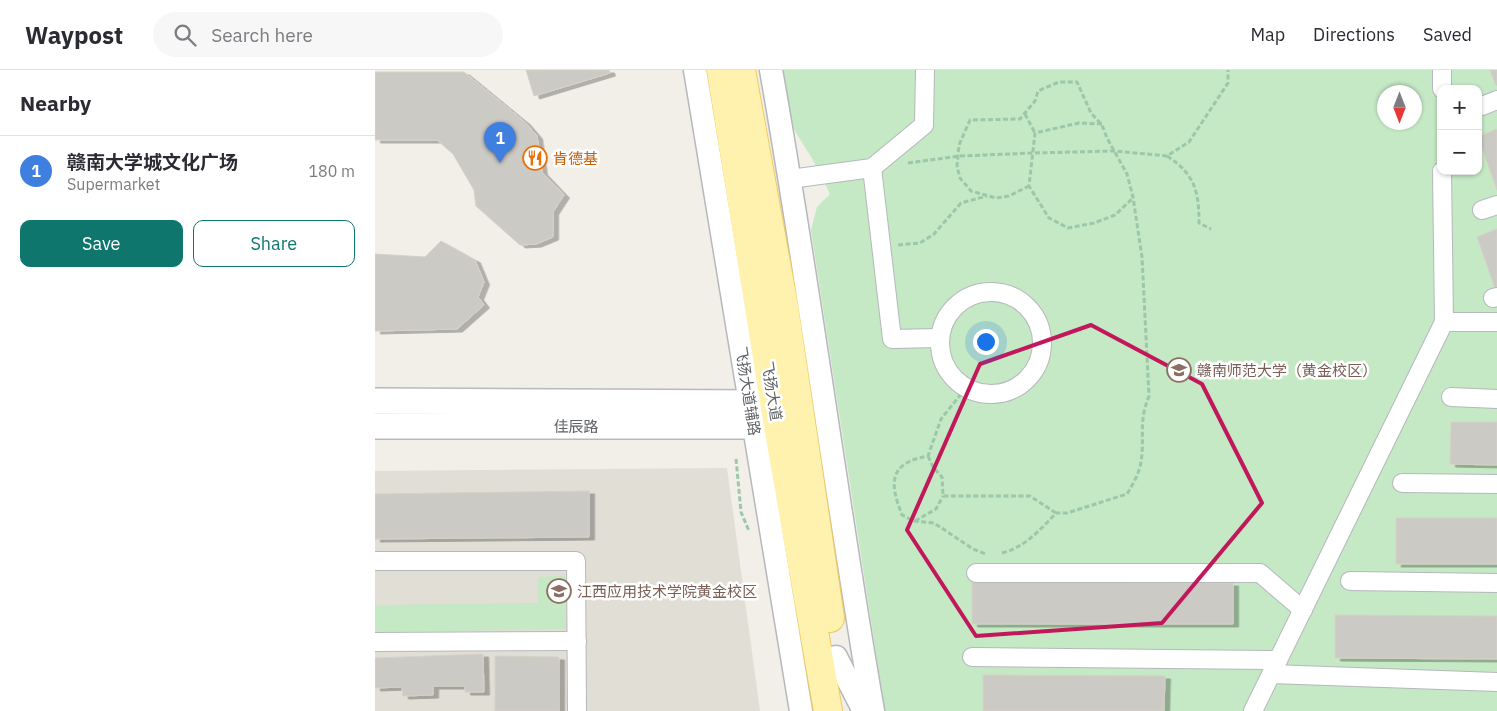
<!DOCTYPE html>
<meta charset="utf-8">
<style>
:root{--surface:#fff;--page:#f7f7f7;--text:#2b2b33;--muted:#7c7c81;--line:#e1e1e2;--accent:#0f766e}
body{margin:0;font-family:"IBM Plex Sans","Noto Sans SC",sans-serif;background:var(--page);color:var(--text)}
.controls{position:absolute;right:15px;top:15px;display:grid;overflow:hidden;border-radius:10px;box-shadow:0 1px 4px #0004}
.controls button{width:45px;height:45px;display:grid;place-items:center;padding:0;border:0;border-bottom:1px solid var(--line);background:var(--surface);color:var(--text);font:25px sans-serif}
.compass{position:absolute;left:1002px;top:15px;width:45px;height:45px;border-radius:50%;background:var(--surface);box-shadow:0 1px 4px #0004;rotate:180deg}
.you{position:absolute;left:610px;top:271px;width:18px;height:18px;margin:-12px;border:4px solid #fff;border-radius:50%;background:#1a73e8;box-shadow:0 0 0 8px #1a73e833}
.badge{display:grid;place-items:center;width:32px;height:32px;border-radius:50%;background:var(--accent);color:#fff;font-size:16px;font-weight:700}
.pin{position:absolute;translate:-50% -41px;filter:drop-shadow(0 1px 2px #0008)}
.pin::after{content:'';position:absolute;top:26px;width:18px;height:15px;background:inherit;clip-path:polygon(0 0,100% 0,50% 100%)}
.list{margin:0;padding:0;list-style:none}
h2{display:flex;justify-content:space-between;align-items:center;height:65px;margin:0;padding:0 20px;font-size:21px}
h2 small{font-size:16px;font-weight:400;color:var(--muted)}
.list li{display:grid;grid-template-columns:32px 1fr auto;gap:15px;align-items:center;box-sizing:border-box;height:70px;padding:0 20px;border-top:1px solid var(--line)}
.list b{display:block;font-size:19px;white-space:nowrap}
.list p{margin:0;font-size:16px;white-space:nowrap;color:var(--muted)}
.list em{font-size:16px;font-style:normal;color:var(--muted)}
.actions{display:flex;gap:10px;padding:15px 20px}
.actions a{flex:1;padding:11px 0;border:1px solid var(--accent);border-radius:10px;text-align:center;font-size:18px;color:var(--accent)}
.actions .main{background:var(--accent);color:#fff}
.icon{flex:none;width:28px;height:28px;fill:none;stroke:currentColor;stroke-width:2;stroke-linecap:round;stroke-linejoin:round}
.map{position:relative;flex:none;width:1122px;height:641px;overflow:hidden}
header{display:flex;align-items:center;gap:30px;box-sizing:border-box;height:70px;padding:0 25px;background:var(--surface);border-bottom:1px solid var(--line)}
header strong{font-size:24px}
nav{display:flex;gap:28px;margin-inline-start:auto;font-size:18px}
.search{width:350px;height:45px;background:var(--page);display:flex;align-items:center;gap:12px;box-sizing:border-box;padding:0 18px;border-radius:28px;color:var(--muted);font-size:19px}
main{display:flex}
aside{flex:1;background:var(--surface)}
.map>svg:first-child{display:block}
.education{fill:#e1ded6}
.green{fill:#c5e8c5;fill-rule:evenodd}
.building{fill:#cccac5;stroke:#d6d1c6;filter:url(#shadow)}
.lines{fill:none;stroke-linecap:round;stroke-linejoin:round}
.minor-casing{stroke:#b5b8bc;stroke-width:20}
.tertiary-casing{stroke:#b5b8bc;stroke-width:25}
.secondary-casing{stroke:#b6babf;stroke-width:28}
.primary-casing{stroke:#f2c960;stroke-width:30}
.path{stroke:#9cc7a9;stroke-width:3;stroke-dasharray:5 2.5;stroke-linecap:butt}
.minor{stroke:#fff;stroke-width:18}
.tertiary{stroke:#fff;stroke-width:22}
.secondary{stroke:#fff;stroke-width:25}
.primary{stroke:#fff2af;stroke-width:28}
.marked{fill:none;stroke:#c2185b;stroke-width:4;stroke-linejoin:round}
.labels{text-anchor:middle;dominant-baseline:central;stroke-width:5;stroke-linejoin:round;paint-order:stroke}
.food-label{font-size:15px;fill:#c56008;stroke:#fff;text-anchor:start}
.education-label{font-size:15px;fill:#785e54;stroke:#fff;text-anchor:start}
.street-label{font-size:15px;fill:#5f6368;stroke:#fff}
</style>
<header>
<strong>Waypost</strong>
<div class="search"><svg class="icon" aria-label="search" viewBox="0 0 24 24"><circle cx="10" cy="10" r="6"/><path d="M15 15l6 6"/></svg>Search here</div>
<nav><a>Map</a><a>Directions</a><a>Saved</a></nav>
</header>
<main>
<aside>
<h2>Nearby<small></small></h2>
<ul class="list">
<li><span class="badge" style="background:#3f7fe0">1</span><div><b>赣南大学城文化广场</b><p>Supermarket</p></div><em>180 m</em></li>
</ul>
<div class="actions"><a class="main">Save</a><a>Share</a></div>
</aside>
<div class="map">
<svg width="1122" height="641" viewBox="0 0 1122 641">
<defs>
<filter id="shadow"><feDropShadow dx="5.5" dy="3" stdDeviation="0" flood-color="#0004"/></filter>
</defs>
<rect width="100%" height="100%" fill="#f1efe8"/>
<path class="education" d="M352 398 385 641H0V401Z"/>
<g class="green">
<path d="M405 0H1122V641H510L436 160 442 137 455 124 438 90 415 53ZM1066 19H1103V101H1066ZM1009 22H1040V52H1009Z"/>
<path d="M190 506 191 559 0 562V535L163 533V507Z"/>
</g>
<g class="building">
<path d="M151 0H234L235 3 159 26Z"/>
<path d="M1115 0H1122V15L1121 16Z"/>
<path d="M0 2H89L150 52 162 66 167 102 189 125 178 142V167L161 174 145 175 101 136 99 120 78 84 62 70H0Z"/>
<path d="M1122 59V120L1103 67Z"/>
<path d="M1122 159V221H1121L1102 167Z"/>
<path d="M66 171 100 190 109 212 103 227 109 235 82 259 0 261V184L50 187Z"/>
<path d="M1076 352H1122V395L1075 394Z"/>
<path d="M214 421V467L0 469V424Z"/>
<rect x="1021" y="448" width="101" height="46"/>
<path d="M597 512 858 513V554H597Z"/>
<path d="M960 545 1122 546V589L960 588Z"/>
<path d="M108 584 109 622H90V616H58V625L28 626 27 617 0 618V588Z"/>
<path d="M120 586 184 587V641H120Z"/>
<path d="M608 605 790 606 789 641H608Z"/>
</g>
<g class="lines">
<g class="minor-casing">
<g id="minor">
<path d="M1067 0V19"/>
<path d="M1107 36 1122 30"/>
<path d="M497 98 517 269 564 268"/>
<path d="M415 109 497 98 549 55 550 0"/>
<path d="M1107 140 1122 135"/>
<circle cx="616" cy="273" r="51"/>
<path d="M1118 228 1122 227"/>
<path d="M1069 252H1122"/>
<path d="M1076 327 1122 329"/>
<path d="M1027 413 1122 414"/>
<path d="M0 491H201L202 641"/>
<path d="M601 503H885L928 540"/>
<path d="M975 511 1122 513"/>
<path d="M0 572 202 571"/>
<path d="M597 587 903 590"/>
<path d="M896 604 1122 612"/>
<path d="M878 641 1069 252 1067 101"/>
</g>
</g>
<g class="tertiary-casing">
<g id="tertiary">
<path d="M320 0 426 641"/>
<path d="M396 0C434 213 461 428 498 641"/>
<path d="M461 587 489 641"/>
</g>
</g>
<g class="secondary-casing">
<g id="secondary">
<path d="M0 331 399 333"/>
<path d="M0 356H403"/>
</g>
</g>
<g class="primary-casing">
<g id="primary">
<path d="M346 0 403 356 453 641"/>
<path d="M366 0 409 237 455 548"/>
</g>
</g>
<g class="path">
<path d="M650 44 660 63"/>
<path d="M727 54 704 53 660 63 654 116 674 148 693 158 719 153 740 145 758 128"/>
<path d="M792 86C820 104 824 122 824 153L836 159"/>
<path d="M533 93 585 86 659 83 740 81 792 86 814 72 853 13V0"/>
<path d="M523 175 545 173 559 164 586 133 612 126"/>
<path d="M591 318 566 349 553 386C514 393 514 412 527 445L539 451 559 453 598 479 611 484"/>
<path d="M553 386 558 397 567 407 568 426H655L681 443"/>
<path d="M361 389 366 442 374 461"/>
<path d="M540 451 561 439 568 426"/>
<path d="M627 483C649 478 666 459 681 443H692L752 424C758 414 764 404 766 392 770 366 763 353 774 326L767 187 758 127 752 104 732 68 727 55 716 43 702 12H684L663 21 660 31 645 49 595 50 584 75 582 96 585 108 596 121 621 128 634 126 654 116"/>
</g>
<use href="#minor" class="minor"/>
<use href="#tertiary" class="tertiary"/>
<use href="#secondary" class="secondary"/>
<use href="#primary" class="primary"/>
</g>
<path class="marked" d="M716 255 827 314 887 433 787 553 601 566 532 460 605 294Z"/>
<defs>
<g id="restaurant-ring" transform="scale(1.25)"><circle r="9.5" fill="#fff" stroke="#e8710a" stroke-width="1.5"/><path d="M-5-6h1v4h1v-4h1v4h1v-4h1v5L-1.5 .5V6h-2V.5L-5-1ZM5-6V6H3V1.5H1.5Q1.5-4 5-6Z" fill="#e8710a"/></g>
<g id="university-ring" transform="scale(1.25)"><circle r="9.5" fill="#fff" stroke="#8d6e63" stroke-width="1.5"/><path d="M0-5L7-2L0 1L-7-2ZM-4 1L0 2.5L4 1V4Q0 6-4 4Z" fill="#8d6e63"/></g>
</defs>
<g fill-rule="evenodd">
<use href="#restaurant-ring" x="160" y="88"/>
<use href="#university-ring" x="804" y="300"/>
<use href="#university-ring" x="184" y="521"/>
</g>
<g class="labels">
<g class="food-label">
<text x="178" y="88">肯德基</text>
</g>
<g class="education-label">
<text x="822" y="300">赣南师范大学（黄金校区）</text>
<text x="202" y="521">江西应用技术学院黄金校区</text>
</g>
<g class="street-label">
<text transform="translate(373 321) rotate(81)">飞扬大道辅路</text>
<text transform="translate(397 321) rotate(81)">飞扬大道</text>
<text x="201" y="356">佳辰路</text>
</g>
</g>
</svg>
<div class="controls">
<button>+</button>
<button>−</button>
</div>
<svg class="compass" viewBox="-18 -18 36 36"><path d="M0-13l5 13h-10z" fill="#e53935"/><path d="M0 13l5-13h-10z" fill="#7c7c81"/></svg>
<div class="you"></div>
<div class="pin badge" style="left:125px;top:93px;background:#3f7fe0">1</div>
</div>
</main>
